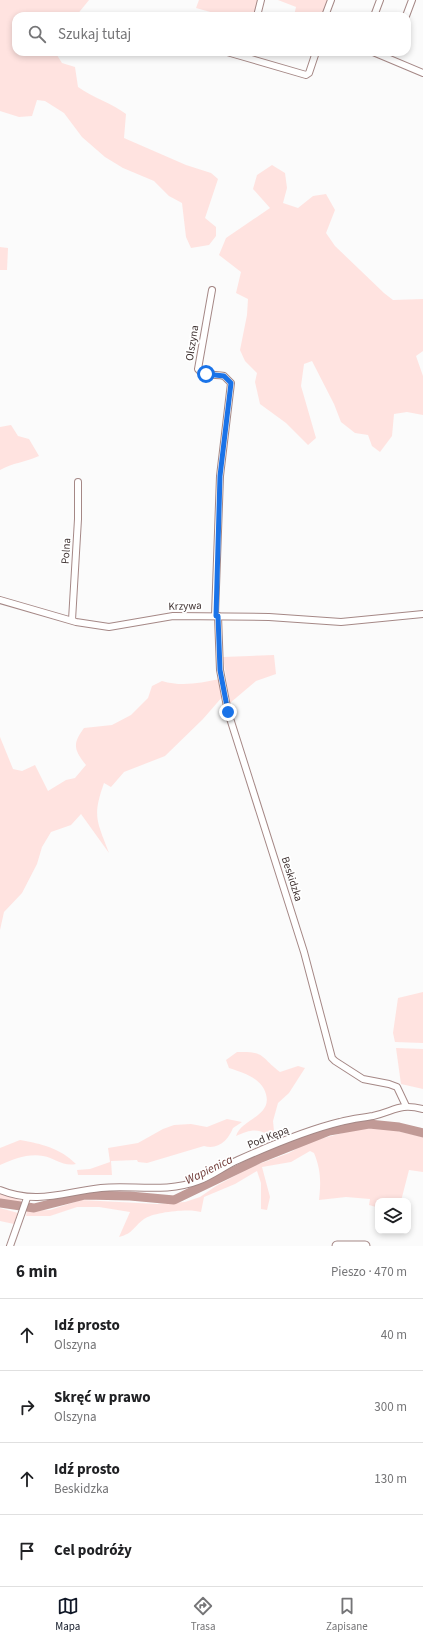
<!DOCTYPE html>
<html lang="pl">
<meta charset="utf-8">
<style>
:root{--surface:#fff;--page:#f6f6f6;--text:#202124;--muted:#757577;--line:#e0e0e0;--accent:#111827}
body{margin:0;font-family:"Source Sans 3",sans-serif;background:var(--page);color:var(--text)}
.controls{position:absolute;right:12px;bottom:12px;display:grid;overflow:hidden;border-radius:8px;box-shadow:0 2px 6px #0003}
.controls button{width:36px;height:36px;display:grid;place-items:center;padding:0;border:0;border-bottom:1px solid var(--line);background:var(--surface);color:var(--text);font:20px sans-serif}
.stop{position:absolute;width:12px;height:12px;margin:-9px;border:3px solid #1a73e8;border-radius:50%;background:#fff}
.stop.end{background:#1a73e8;border-color:#fff;box-shadow:0 1px 4px #0008}
.list{margin:0;padding:0;list-style:none}
h2{display:flex;justify-content:space-between;align-items:center;height:52px;margin:0;padding:0 16px;font-size:17px}
h2 small{font-size:13px;font-weight:400;color:var(--muted)}
.list li{display:grid;grid-template-columns:26px 1fr auto;gap:12px;align-items:center;box-sizing:border-box;height:72px;padding:0 16px;border-top:1px solid var(--line)}
.list b{display:block;font-size:15px;white-space:nowrap}
.list p{margin:0;font-size:13px;white-space:nowrap;color:var(--muted)}
.list em{font-size:13px;font-style:normal;color:var(--muted)}
.icon{flex:none;width:22px;height:22px;fill:none;stroke:currentColor;stroke-width:2;stroke-linecap:round;stroke-linejoin:round}
.map{position:relative;flex:none;width:423px;height:1246px;overflow:hidden}
.search{position:absolute;background:var(--surface);box-shadow:0 2px 6px #0003;left:12px;right:12px;top:12px;height:44px;display:flex;align-items:center;gap:10px;box-sizing:border-box;padding:0 14px;border-radius:12px;color:var(--muted);font-size:15px}
.sheet{height:340px;background:var(--surface)}
nav{display:flex;justify-content:space-around;align-items:center;box-sizing:border-box;height:56px;border-top:1px solid var(--line);background:var(--surface);font-size:11px;color:var(--muted)}
nav a{display:grid;justify-items:center;gap:2px}
nav .on{color:var(--accent)}
.map>svg:first-child{display:block}
.green{fill:#ffe3e0}
.lines{fill:none;stroke-linecap:round;stroke-linejoin:round}
.river{stroke:#c19a96;stroke-width:9}
.street-casing{stroke:#a58886;stroke-width:8}
.secondary-casing{stroke:#a58886;stroke-width:11}
.street{stroke:#fff;stroke-width:6}
.secondary{stroke:#fff;stroke-width:9}
.route{stroke:#1a73e8;stroke-width:5}
.labels{text-anchor:middle;dominant-baseline:central;stroke-width:3.5;stroke-linejoin:round;paint-order:stroke}
.street-label{font-size:11px;fill:#403433;stroke:#fff}
.water-label{font-size:12px;font-style:italic;fill:#6d3734;stroke:#fff}
</style>
<div class="map">
<svg width="423" height="1246" viewBox="0 0 423 1246">
<rect width="100%" height="100%" fill="#fbfbfb"/>
<g class="green">
<path d="M0 0H89L76 16H16V52H55L62 63 75 67 78 87C93 98 112 103 126 114L124 138 186 165 211 173 218 179 205 218 216 227V236L209 245 191 248 186 237 182 203 169 196 154 181 123 168 105 157 82 137 64 113 45 101 37 100 32 116 19 117 0 111Z"/>
<path d="M199 0H259L253 16H225L196 8Z"/>
<path d="M278 0H328L322 16H294L296 7Z"/>
<path d="M272 165 285 173 287 188 283 203 298 208 313 196 326 194 335 210 326 233 335 246 384 293 393 300 423 299V351L416 356 423 376V415L407 412 394 414 392 436 380 452 372 446 368 435 355 433 341 422 334 404 312 361 304 364 301 386 316 438 308 445 286 423 260 404 255 382 257 373 245 361 240 350 247 315 248 299 236 293 241 272 219 255 226 238 270 208 253 189 257 175Z"/>
<path d="M0 247 8 248 7 270H0Z"/>
<path d="M11 425 18 436 29 439 39 456C26 462 12 463 0 470V427Z"/>
<path d="M274 655 276 674 256 681 230 703 223 657Z"/>
<path d="M220 679 223 696 203 719 165 756 124 772 111 787 104 783C92 817 97 821 109 853L81 814 71 825 51 832 42 847 37 864 22 893 4 912 0 930V737L13 769 22 771 35 765 48 791 66 780 75 778 86 765C74 750 72 744 84 728L112 725 131 715 148 698 152 686 162 681C182 687 200 683 220 679Z"/>
<path d="M423 992V1043L395 1042 393 1033 398 998Z"/>
<path d="M396 1048 423 1049V1089L401 1084Z"/>
<path d="M237 1052C266 1051 260 1057 280 1072L298 1066 305 1068 289 1093 278 1103 273 1121 274 1131 269 1135C256 1128 250 1130 236 1136 241 1118 277 1116 264 1089 258 1077 241 1072 229 1068L226 1060Z"/>
<path d="M227 1119 242 1122 233 1128C228 1140 219 1150 204 1146L147 1163 138 1162 137 1160 111 1161 112 1175H78L77 1170 90 1169 110 1162 108 1148 138 1143 163 1129 174 1125 191 1124 207 1127Z"/>
<path d="M361 1128 389 1129 423 1137V1172L409 1170 401 1201 377 1200 376 1207 369 1205 370 1199 346 1197 319 1200C321 1182 321 1170 314 1153L310 1151 291 1162 262 1167 270 1197 267 1210 261 1209V1183L257 1171 235 1184 204 1197 201 1212C190 1208 153 1212 144 1219 133 1227 134 1233 119 1237L130 1212 99 1207H77L50 1216H26L27 1211 50 1210 81 1200 157 1204 185 1202 200 1197 216 1186 253 1166 289 1153 309 1142Z"/>
<path d="M20 1140C42 1144 60 1148 76 1164 63 1167 55 1158 43 1156 29 1153 13 1159 0 1165V1148Z"/>
<path d="M0 1194 21 1200 20 1204 0 1200Z"/>
<path d="M0 1208 18 1213 14 1224 0 1221Z"/>
</g>
<g class="lines">
<path class="river" d="M0 1203 34 1208 85 1195 130 1196 174 1200 261 1158 329 1131 369 1124 399 1127 423 1133"/>
<g class="street-casing">
<g id="street">
<path d="M257 16 261 0"/>
<path d="M325 16 331 0"/>
<path d="M374 16 380 0"/>
<path d="M406 16 412 0"/>
<path d="M227 52 306 75 309 73 316 52"/>
<path d="M373 52 423 73"/>
<path d="M212 290 198 369C204 377 216 374 224 376L231 383 220 476 215 615"/>
<path d="M0 600 76 622 109 627 173 616 269 617 341 622 423 614"/>
<path d="M218 616 220 670 228 712 304 952 332 1058 335 1061 363 1079 389 1084 397 1087 406 1106"/>
<path d="M72 620 78 519V482"/>
<path d="M0 1190C37 1205 64 1192 101 1188 133 1185 167 1193 198 1181 212 1176 224 1166 238 1160 269 1146 307 1130 340 1122 351 1119 362 1118 373 1116 395 1111 399 1103 423 1109"/>
<path d="M10 1246 27 1198"/>
</g>
</g>
<g class="secondary-casing">
<path id="secondary" d="M337 1246H365"/>
</g>
<use href="#street" class="street"/>
<use href="#secondary" class="secondary"/>
</g>
<g class="lines">
<path class="route" d="M206 374 224 376 231 383 220 476 216 616H218L220 670 228 712"/>
</g>
<g class="labels">
<g class="street-label">
<text transform="translate(192 343) rotate(-81)">Olszyna</text>
<text transform="translate(66 551) rotate(-86)">Polna</text>
<text transform="translate(185 606) rotate(-2)">Krzywa</text>
<text transform="translate(292 879) rotate(72)">Beskidzka</text>
<text transform="translate(268 1137) rotate(-22)">Pod Kępą</text>
</g>
<g class="water-label">
<text transform="translate(209 1170) rotate(-26)">Wapienica</text>
</g>
</g>
</svg>
<div class="controls">
<button><svg class="icon" aria-label="layers" viewBox="0 0 24 24"><path d="M12 4l9 5-9 5-9-5zM3 14l9 5 9-5"/></svg></button>
</div>
<div class="stop" style="left:206px;top:374px"></div>
<div class="stop end" style="left:228px;top:712px"></div>
<div class="search"><svg class="icon" aria-label="search" viewBox="0 0 24 24"><circle cx="10" cy="10" r="6"/><path d="M15 15l6 6"/></svg>Szukaj tutaj</div>
</div>
<section class="sheet">
<h2>6 min<small>Pieszo · 470 m</small></h2>
<ul class="list">
<li><svg class="icon" aria-label="ahead" viewBox="0 0 24 24"><path d="M12 20V5M6 11l6-6 6 6"/></svg><div><b>Idź prosto</b><p>Olszyna</p></div><em>40 m</em></li>
<li><svg class="icon" aria-label="right" viewBox="0 0 24 24"><path d="M7 20v-9h11M14 6l5 5-5 5"/></svg><div><b>Skręć w prawo</b><p>Olszyna</p></div><em>300 m</em></li>
<li><svg class="icon" aria-label="ahead" viewBox="0 0 24 24"><path d="M12 20V5M6 11l6-6 6 6"/></svg><div><b>Idź prosto</b><p>Beskidzka</p></div><em>130 m</em></li>
<li><svg class="icon" aria-label="arrive" viewBox="0 0 24 24"><path d="M6 21V4h12l-3 4 3 4H6"/></svg><div><b>Cel podróży</b></div></li>
</ul>
</section>
<nav>
<a class="on"><svg class="icon" aria-label="map" viewBox="0 0 24 24"><path d="M3 6l6-2 6 2 6-2v14l-6 2-6-2-6 2zM9 4v14M15 6v14"/></svg>Mapa</a>
<a><svg class="icon" aria-label="directions" viewBox="0 0 24 24"><path d="M12 3l9 9-9 9-9-9zM9 14v-3h6M13 9l2 2-2 2"/></svg>Trasa</a>
<a><svg class="icon" aria-label="saved" viewBox="0 0 24 24"><path d="M7 4h10v16l-5-4-5 4z"/></svg>Zapisane</a>
</nav>
